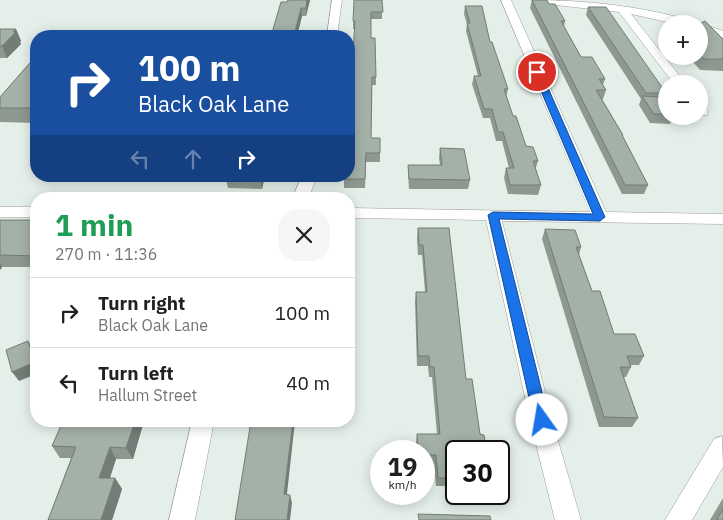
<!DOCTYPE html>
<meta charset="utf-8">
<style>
:root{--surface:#fff;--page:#f6f6f6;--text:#202124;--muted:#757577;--line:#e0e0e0}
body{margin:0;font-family:"IBM Plex Sans",sans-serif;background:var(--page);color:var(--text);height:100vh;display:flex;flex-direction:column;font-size:19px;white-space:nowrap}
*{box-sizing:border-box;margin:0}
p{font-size:16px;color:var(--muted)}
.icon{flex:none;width:28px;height:28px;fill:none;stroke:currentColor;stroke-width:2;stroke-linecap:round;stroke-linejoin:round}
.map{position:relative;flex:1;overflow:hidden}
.side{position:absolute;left:30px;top:192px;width:325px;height:235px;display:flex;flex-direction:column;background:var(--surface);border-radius:20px;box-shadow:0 2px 12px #0003}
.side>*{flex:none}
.top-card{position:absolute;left:30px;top:30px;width:325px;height:152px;border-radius:20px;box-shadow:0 2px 12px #0003;background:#1a4fa0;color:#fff;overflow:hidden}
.tools{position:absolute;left:658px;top:15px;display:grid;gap:10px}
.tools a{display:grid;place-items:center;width:50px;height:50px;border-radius:50%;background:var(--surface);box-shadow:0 2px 12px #0003;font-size:25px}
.speed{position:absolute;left:370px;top:440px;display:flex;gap:10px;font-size:25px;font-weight:700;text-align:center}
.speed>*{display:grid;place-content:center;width:65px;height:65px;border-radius:50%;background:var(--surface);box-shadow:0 2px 12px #0003;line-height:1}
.speed small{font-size:12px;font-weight:400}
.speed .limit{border:2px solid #111;border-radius:8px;background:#fff;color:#111}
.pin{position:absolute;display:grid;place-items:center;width:42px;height:42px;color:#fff;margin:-21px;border:2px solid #fff;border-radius:50%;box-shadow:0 1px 5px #0007}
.me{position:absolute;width:55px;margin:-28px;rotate:347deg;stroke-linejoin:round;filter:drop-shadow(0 0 4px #0008)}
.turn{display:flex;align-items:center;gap:18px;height:105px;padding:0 25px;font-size:22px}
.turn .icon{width:65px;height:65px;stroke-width:2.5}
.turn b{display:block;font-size:35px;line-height:42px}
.lanes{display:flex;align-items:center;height:48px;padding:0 25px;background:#0003;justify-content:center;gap:25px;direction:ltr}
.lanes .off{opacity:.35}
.round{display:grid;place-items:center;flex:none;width:52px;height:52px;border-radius:20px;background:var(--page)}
.overview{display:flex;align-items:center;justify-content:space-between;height:85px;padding:0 25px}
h1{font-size:30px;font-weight:800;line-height:38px;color:#1e9e55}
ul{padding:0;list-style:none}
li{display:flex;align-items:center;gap:15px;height:70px;padding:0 25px;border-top:1px solid var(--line)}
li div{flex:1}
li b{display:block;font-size:19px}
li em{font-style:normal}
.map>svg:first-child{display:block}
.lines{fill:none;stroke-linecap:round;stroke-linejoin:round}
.minor-casing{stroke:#9c9c9c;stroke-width:1}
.minor{fill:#fff;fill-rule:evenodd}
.wall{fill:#8d9890}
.shaded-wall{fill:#737c76}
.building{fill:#a4b1a8;stroke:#737c76}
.route{fill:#1a73e8;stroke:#114b97}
</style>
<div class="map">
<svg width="723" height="520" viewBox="0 0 723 520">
<rect width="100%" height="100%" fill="#e5efea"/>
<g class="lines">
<defs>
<g id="minor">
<polygon points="332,0 342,0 337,36 327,36"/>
<polygon points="501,0 511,0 606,212 723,214 723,224 502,221 552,420 581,520 555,520 530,420 486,220 349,218 349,208 590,212"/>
<path d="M532,0C596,0 664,9 723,31V38L699,29V24H676L631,14L686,84H674L619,12L537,3Z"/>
<path d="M699,104C704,105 706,108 708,112L707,115H699Z"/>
<polygon points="302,176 317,176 308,199 292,199"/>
<rect x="0" y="207" width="36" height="10"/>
<polygon points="192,421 214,421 195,520 169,520"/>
<polygon points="722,436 723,467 692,520 665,520 714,439"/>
</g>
</defs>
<use href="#minor" class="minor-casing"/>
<use href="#minor" class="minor"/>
</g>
<g class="wall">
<polygon points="288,0 310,0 306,16 302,16 297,36 271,36"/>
<polygon points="382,0 382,19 371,19 371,38 376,77 376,85 372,85 371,138 380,138 380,162 366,162 365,188 344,188 344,176 350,63 353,53 355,29 353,29 353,21"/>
<polygon points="532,0 565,21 564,27 581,57 605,79 603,85 606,90 603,99 602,99 623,135 623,137 648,185 644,194 622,194 530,8"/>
<polygon points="465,6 490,42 508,89 506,97 513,116 526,146 538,161 535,170 541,185 538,195 508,194 504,178 506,168 509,168 502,141 496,141 490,118 483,118 472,84 474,76 478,76 466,31 467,24 464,14"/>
<polygon points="588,7 666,93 663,100 666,104 666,116 673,116 670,124 650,123 639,105 641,99 586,15"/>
<polygon points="676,23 701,23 723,39 723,71 700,70 688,56 699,56 699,24 675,24"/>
<polygon points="0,29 16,29 21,41 20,42 21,44 7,58 0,58"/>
<polygon points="36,56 36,123 0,122 0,97"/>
<polygon points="440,148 470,180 468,189 409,189 408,174 408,165 440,165 439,158"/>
<polygon points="227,176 265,176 262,189 228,188 226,179"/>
<polygon points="0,220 36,220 36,267 2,267 0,270"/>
<polygon points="418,228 449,228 456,451 456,486 436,486 434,464 424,464 424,451 416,451 416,443 417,434 437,434 432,377 429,377 428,366 417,366 415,302 416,292 425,292 422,255 418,255 417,238"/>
<polygon points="545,229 581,247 579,255 592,291 614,334 644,356 639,365 630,365 631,367 626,377 623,377 638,418 632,427 599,427 542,239"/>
<polygon points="63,421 144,421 133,459 116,459 110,478 115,478 122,489 112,520 48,520 71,458 60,458 52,446"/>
<polygon points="723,498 723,520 710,520"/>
</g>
<g class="shaded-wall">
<polygon points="307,0 310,0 306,16 306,8"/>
<polygon points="301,8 302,16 297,36 294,36"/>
<polygon points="16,29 21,41 20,42 21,44 7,58 2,46"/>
<polygon points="261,176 265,176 262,189 260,179"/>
<polygon points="0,263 2,267 0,270"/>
<polygon points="28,341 34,350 36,357 36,374 19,381 12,372"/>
<polygon points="135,421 144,421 133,459 126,448"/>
<polygon points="293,421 295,421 286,503 284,494"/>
<polygon points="110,447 116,459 106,489 99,478"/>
<polygon points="115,478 122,489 112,520 101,520"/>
<polygon points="290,495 292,503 290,520 287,520"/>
</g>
<g class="building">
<polygon points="288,0 307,0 306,8 301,8 294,36 300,36 271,36 281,2 287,2"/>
<polygon points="354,0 382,0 383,12 371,12 371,38 375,38 376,77 372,77 371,138 380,138 380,153 366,153 365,179 344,179 344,176 349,176 349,63 350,63 350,53 353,53 355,21 353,21"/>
<polygon points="532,0 547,0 549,4 555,4 565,21 561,21 581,57 592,57 605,79 599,79 606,90 596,90 623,135 622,135 648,185 625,185"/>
<polygon points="465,6 482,6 490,42 492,42 508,89 504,89 513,116 516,116 526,146 533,147 538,161 533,161 541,185 510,185 506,168 514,168 503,132 498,132 492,109 484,109 474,76 481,76 467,23 470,23"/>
<polygon points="588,7 606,7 666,93 646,93"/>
<polygon points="705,21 723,39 723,59 704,59 699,53 699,24 677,24 676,23 701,23"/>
<polygon points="0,29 16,29 13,32 16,32 2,46 0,46"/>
<polygon points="57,32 89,32 86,36 53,36"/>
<polygon points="36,56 36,108 0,108 0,97"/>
<polygon points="642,96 661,97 666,104 666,114 654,114"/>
<polygon points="440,148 464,149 470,180 409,179 408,165 442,165"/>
<polygon points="227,176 261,176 260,179 226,179"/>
<polygon points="0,220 36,220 36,256 0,255"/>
<polygon points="418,228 449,228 466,379 472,379 480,434 484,435 487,451 456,451 456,478 438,478 436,455 424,455 424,451 418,451 417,434 440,434 434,367 430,367 429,356 418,356 416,292 427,292 423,245 419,245"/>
<polygon points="545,229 575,230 581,247 576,247 592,291 600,291 614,334 635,334 644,356 627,356 631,367 620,367 638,418 604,417"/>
<polygon points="28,341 35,362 12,372 6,350"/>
<polygon points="63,421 135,421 126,448 110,447 99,478 115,478 101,520 48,520 76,447 52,446"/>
<polygon points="251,421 293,421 284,494 290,495 287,520 235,520"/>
<polygon points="723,509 723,520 717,520"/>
<polygon points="418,514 490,516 491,520 419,520"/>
</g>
<polygon class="route" points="534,71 541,72 605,217 600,221 499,219 549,420 547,425 542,427 536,425 534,420 488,215 493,212 593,214 533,72"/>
</svg>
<div class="tools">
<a>+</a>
<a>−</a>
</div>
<div class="speed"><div>19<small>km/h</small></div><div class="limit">30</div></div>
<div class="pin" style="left:537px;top:72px;background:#d93025"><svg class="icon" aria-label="arrive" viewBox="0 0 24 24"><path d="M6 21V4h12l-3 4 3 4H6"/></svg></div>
<svg class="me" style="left:542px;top:420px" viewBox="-20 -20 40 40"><circle r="19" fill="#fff"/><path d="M0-13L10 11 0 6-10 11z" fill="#1a73e8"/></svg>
<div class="top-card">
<div class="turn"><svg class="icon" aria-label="right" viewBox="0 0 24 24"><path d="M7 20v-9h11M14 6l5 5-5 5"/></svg><div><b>100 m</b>Black Oak Lane</div></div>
<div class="lanes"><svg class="icon off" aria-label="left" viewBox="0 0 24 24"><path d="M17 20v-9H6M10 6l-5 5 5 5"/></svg><svg class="icon off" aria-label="ahead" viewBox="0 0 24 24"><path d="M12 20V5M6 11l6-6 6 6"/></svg><svg class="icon" aria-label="right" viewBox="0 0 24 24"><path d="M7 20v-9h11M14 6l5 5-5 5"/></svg></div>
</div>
<section class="side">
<div class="overview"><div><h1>1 min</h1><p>270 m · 11:36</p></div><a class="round"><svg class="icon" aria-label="close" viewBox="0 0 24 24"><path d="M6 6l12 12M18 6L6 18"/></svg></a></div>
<ul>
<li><svg class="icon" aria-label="right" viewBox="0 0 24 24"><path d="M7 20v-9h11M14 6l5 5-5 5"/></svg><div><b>Turn right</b><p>Black Oak Lane</p></div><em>100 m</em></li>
<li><svg class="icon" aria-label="left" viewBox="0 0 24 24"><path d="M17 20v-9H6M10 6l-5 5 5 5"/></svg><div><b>Turn left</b><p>Hallum Street</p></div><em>40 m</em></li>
</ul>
</section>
</div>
